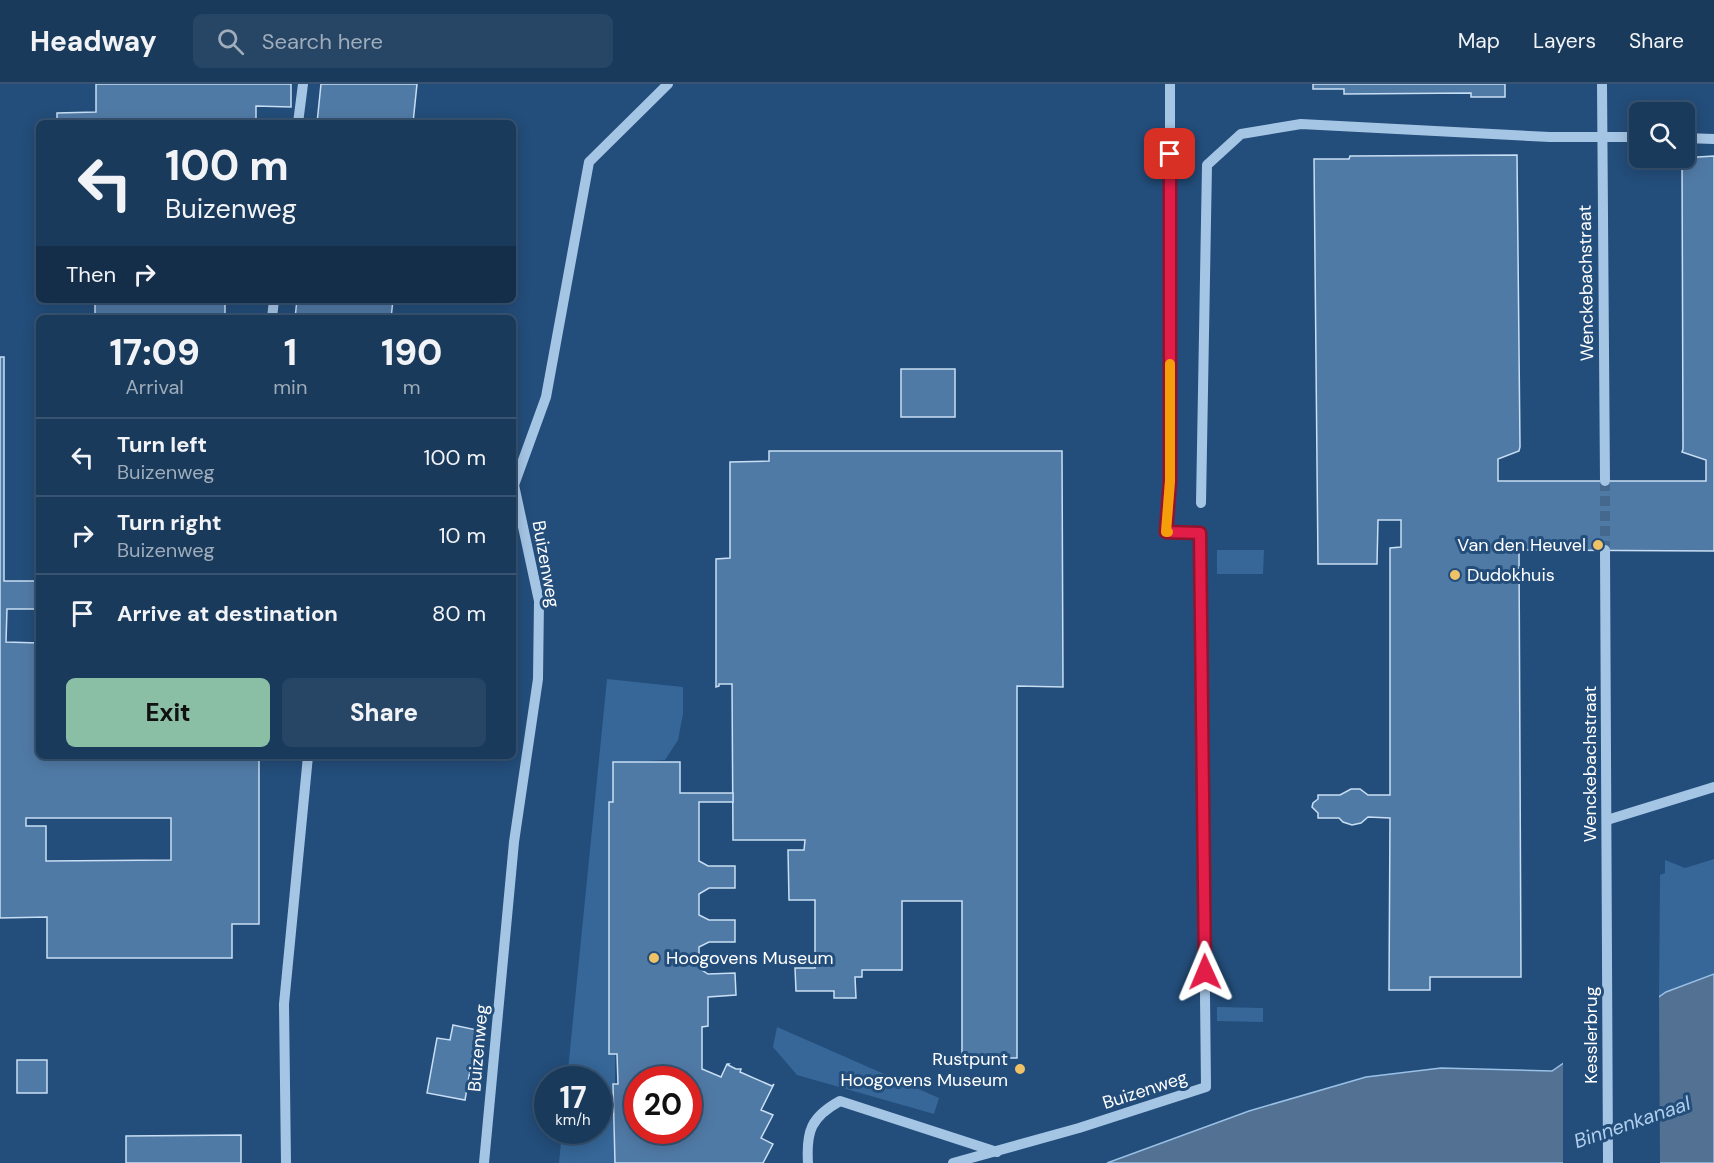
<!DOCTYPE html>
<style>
:root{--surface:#1a3a5c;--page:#274565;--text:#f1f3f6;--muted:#9fadbb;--line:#385472;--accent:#8abfa5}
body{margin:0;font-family:"DM Sans",sans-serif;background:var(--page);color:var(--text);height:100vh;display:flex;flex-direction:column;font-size:22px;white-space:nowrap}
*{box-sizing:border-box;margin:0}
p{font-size:20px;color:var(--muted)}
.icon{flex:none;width:33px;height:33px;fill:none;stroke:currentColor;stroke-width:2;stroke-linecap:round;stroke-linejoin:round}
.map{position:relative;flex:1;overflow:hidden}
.details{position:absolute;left:36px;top:231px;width:480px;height:444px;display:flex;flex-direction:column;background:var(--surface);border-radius:9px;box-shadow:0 3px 15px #0003,0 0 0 2px var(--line)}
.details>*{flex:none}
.guide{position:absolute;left:36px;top:36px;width:480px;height:183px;border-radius:9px;box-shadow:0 3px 15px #0003,0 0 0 2px var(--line);background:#1a3a5c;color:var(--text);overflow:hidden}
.controls{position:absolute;left:1629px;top:18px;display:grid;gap:12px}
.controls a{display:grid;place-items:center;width:66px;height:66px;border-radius:9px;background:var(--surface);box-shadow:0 3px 15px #0003,0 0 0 2px var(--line);font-size:30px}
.speed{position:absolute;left:534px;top:982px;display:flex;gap:12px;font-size:30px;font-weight:700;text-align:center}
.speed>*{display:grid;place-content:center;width:78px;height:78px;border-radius:50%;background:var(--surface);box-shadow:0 3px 15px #0003,0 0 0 2px var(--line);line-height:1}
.speed small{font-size:15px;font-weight:400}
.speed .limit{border:9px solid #d22;background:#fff;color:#111}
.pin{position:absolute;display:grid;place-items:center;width:51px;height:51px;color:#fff;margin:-26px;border-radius:12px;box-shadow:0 3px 9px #0006}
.me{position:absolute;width:66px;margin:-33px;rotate:359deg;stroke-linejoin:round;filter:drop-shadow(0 0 4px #0008)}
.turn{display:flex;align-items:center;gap:21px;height:126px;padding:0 30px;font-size:27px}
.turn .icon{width:78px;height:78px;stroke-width:2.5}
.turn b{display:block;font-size:42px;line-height:51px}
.then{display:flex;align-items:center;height:57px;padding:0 30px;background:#0003;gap:12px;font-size:22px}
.eta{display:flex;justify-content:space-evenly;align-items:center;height:102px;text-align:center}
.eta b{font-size:36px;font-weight:800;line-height:42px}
.primary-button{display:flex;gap:12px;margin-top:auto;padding:12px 30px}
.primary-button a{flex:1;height:69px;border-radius:9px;background:var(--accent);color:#111;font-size:24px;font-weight:800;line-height:69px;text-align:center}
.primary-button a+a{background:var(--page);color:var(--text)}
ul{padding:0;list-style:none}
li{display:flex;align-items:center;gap:18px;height:78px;padding:0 30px;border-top:2px solid var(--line)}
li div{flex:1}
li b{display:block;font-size:22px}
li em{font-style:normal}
header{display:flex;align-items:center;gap:36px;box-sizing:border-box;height:84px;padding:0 30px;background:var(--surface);border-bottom:2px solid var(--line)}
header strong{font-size:28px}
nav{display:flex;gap:33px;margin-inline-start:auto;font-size:21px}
.search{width:420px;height:54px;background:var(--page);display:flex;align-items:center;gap:15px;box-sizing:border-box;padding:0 21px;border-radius:9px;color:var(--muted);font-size:22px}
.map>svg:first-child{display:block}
.green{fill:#366798}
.water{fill:#537293;stroke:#99c0e6;stroke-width:1.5}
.pier{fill:#234d7a}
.building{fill:#507aa6;stroke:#c8def4;stroke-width:1.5;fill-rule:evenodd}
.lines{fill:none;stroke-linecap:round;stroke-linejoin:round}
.minor-tunnel{stroke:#44688e;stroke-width:10;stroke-dasharray:10 5;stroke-linecap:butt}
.minor{stroke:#a5c5e5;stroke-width:10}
.route-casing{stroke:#92132f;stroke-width:15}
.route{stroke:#e11d48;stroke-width:10}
.slow{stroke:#f59e0b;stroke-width:10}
.poi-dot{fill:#f0c268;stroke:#234d7a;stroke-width:2}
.labels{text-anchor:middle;stroke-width:6;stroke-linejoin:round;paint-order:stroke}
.street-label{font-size:18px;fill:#fff;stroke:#234d7a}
.poi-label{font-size:18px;fill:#fff;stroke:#234d7a;text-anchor:end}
.water-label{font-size:20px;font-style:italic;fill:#b0cfed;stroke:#234d7a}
</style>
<header>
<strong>Headway</strong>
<div class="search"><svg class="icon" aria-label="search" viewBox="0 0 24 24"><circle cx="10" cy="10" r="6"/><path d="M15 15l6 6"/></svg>Search here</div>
<nav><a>Map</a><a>Layers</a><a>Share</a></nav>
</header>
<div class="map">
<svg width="1714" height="1079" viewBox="0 0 1714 1079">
<rect width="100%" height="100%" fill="#234d7a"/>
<g class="green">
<polygon points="1217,466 1264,466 1263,490 1217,490"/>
<polygon points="607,595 683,603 683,630 678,656 665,676 615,679 615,1079 559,1079 562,1047 598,1047 598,996 567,996"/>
<polygon points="1714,775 1714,890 1666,908 1659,913 1660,791 1665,789 1665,776 1685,784"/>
<polygon points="1217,923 1263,924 1263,938 1217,937"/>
<polygon points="777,943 939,1014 934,1030 797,991 773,963"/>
</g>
<polygon class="water" points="1714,890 1714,1079 1107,1079 1249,1027 1366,993 1441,984 1552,987 1666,908"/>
<polygon class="pier" points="1659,910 1660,1079 1563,1079 1563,976"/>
<g class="building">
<polygon points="96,0 291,0 291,23 256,22 256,39 57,39 57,29 96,28"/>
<polygon points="321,0 417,0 413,39 317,39"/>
<polygon points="1313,0 1505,0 1505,13 1471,13 1471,9 1344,10 1344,5 1313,5"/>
<polygon points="1517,71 1520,363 1519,367 1498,375 1498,397 1706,397 1706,376 1682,368 1683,365 1682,74 1714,72 1714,467 1519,466 1521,893 1430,893 1430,906 1389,906 1390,734 1368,733 1361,739 1352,741 1343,738 1339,734 1318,734 1318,729 1312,723 1313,719 1318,715 1318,711 1340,711 1351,705 1360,705 1368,711 1390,711 1390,464 1401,463 1401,436 1378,436 1377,480 1318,480 1314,75 1349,75 1350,72"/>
<rect x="95" y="216" width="130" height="18"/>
<polygon points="297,216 393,216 391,234 295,234"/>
<path d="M0,273H4V497H39V525H7L6,558L39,559V672H259V840H232V874H47V833L0,834ZM26,734H171V776L46,777V742H26Z"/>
<rect x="901" y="285" width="54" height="48"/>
<polygon points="769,367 1062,367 1063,603 1017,602 1017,974 962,974 962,817 902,817 902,886 862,886 862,893 855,893 856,914 834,914 834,907 796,907 795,884 815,884 815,816 789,816 788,766 804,766 805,756 733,756 732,600 719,600 719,602 716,603 716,475 730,474 730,378 769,377"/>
<path d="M613,678H680V709H733V718H699V777L708,782H735V804H709L699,810V831L709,836H735V858H709L699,863V884L708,890L735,889L736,911L708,913V942L702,943V985L721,993L727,980H729L728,981L736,985H741L740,988L772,1002L774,1000L761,1026L773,1031L761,1054L773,1060L763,1079H615L613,1000H618L617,970H609V718H613ZM638,996H688V1047H638Z"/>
<polygon points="453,941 477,946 465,1016 427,1009 437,954 450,956"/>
<rect x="17" y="976" width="30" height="33"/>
<polygon points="241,1051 241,1079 126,1079 126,1052"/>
</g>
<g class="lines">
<polyline class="minor-tunnel" points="1605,397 1605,466"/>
<g class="minor">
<polyline points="1602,0 1605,397"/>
<polyline points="298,39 303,0"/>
<polyline points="1684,54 1714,55"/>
<polyline points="272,234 274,216"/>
<polyline points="1201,419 1207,81 1241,50 1301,40 1550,53 1640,53"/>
<polyline points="1605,466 1608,1079"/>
<polyline points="1607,736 1714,703"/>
<polyline points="286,1079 284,920 308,672"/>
<polyline points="484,1079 514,758 538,595 539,517 514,401 546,313 589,78 668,0"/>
<path d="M808,1079C806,1047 811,1033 840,1017L997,1068"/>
<polyline points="953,1079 1079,1044 1206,1003 1200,449 1166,448 1170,397 1170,0"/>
</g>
</g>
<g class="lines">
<defs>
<polyline id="route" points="1170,70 1170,397 1166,448 1200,449 1205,888"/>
</defs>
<use href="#route" class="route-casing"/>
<use href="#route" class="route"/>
<polyline class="slow" points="1168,448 1166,448 1170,397 1170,280"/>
</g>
<g class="poi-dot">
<circle cx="1598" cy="461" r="6"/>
<circle cx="1455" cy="491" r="6"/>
<circle cx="654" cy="874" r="6"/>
<circle cx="1020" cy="985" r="6"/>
</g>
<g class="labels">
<g class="street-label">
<text transform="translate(1586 199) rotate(-91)" y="6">Wenckebachstraat</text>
<text transform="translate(546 480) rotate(80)" y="6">Buizenweg</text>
<text transform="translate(1590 680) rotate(-90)" y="6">Wenckebachstraat</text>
<text transform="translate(1591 951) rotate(-90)" y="6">Kesslerbrug</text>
<text transform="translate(478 964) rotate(-85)" y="6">Buizenweg</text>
<text transform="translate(1145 1006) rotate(-18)" y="6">Buizenweg</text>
</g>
<g class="poi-label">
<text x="1586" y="467">Van den Heuvel</text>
<text x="1467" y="497" text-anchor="start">Dudokhuis</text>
<text x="666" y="880" text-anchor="start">Hoogovens Museum</text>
<text x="1008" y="981">Rustpunt<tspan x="1008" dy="21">Hoogovens Museum</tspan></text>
</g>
<g class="water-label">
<text transform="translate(1632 1038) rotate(-19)" y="7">Binnenkanaal</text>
</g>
</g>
</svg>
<div class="controls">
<a><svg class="icon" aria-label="search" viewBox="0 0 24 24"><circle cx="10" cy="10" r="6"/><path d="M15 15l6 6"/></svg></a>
</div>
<div class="speed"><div>17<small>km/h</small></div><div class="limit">20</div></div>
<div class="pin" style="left:1170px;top:70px;background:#d93025"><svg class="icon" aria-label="arrive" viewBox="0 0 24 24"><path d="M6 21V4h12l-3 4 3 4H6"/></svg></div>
<svg class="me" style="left:1205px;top:888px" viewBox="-20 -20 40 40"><path d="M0-17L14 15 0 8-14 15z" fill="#e11d48" stroke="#fff" stroke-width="4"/></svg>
<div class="guide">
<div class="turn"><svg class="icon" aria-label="left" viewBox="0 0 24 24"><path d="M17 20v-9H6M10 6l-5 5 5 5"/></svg><div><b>100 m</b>Buizenweg</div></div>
<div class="then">Then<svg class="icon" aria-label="right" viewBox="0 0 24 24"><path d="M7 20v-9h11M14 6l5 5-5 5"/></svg></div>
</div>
<section class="details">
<div class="eta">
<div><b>17:09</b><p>Arrival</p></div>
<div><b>1</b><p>min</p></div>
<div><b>190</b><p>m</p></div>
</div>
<ul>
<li><svg class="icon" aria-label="left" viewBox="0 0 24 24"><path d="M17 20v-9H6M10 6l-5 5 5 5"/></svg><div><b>Turn left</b><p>Buizenweg</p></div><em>100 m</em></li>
<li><svg class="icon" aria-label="right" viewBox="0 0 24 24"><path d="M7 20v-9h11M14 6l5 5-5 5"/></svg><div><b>Turn right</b><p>Buizenweg</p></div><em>10 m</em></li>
<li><svg class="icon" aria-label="arrive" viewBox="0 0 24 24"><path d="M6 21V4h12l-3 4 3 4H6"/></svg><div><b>Arrive at destination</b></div><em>80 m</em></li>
</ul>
<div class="primary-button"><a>Exit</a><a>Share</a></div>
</section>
</div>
